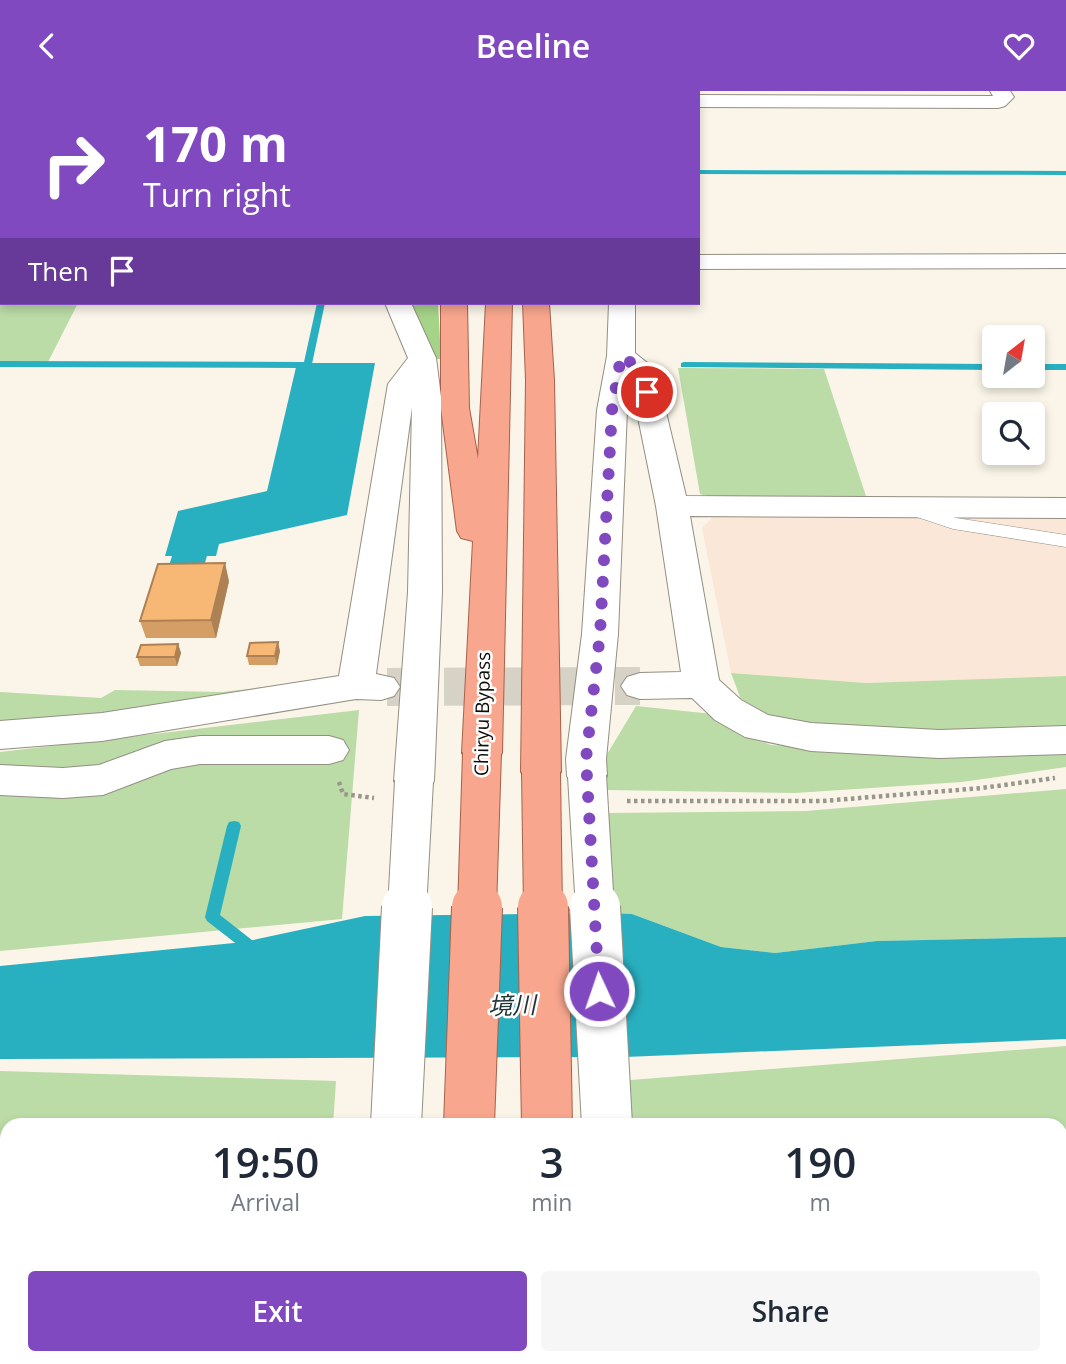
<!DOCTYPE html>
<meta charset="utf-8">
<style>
:root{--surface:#fff;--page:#f6f6f7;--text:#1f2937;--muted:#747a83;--accent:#8149c0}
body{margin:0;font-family:"Open Sans","Noto Sans JP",sans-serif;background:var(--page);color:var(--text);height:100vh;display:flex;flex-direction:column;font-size:26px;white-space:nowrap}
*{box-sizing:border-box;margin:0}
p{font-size:23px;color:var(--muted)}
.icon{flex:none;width:38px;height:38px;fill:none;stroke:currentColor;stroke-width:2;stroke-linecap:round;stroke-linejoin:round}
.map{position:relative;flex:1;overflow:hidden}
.panel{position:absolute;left:0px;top:1027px;width:1068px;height:247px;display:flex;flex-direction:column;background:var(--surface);border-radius:21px 21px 0 0;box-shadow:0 4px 10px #0003}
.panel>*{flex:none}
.top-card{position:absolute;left:0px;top:0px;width:700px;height:214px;box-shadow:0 4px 10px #0003;background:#8149c0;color:#fff;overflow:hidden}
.needle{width:46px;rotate:31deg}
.fabs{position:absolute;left:982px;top:234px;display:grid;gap:14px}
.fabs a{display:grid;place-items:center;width:63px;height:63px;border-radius:7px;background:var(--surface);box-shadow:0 4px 10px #0003;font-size:35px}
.pin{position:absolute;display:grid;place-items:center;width:60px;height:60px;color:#fff;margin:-30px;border:4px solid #fff;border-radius:50%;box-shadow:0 2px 7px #0007}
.me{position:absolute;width:77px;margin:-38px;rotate:357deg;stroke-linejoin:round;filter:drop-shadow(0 0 5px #0008)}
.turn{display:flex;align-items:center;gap:24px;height:147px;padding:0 28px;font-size:32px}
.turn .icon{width:91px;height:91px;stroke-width:2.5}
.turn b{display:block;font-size:49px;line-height:60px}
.then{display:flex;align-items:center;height:66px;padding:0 28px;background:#0003;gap:14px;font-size:26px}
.eta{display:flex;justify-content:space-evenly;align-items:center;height:119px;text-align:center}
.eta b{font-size:42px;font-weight:600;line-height:49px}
.cta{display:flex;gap:14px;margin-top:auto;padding:14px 28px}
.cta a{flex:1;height:80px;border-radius:7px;background:var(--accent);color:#fff;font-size:28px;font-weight:600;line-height:80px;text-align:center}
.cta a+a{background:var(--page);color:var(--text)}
header{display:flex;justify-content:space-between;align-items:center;height:91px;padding:0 28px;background:var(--accent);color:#fff;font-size:32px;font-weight:600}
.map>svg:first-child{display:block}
.industrial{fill:#fbe7d8}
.green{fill:#bbdba7}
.forest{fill:#a5d388}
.water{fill:#28afc0}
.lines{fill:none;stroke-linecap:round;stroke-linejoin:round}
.stream{fill:#28afc0;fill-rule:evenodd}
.minor-tunnel{stroke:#d6d2c6;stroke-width:38;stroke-dasharray:38 19;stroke-linecap:butt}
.service-casing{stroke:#948f83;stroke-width:1}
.minor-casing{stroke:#948f83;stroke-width:2}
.tertiary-casing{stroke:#948f83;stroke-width:2}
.trunk-casing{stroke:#a5624c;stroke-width:2}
.path-far1{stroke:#99968d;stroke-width:4.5;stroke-dasharray:3.5 3.5;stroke-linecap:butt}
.path{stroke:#99968d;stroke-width:6;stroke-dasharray:4.5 4.5;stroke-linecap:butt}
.service{fill:#fff;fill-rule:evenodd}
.minor{fill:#fff;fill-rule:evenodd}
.tertiary{fill:#fff;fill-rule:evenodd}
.trunk{fill:#f8a68e;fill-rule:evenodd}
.minor-bridge-far1-casing{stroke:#948f83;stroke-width:40;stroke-linecap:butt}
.minor-bridge-casing{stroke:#948f83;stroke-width:52;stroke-linecap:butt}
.trunk-bridge-far1-casing{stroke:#a5624c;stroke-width:40;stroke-linecap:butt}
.trunk-bridge-casing{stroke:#a5624c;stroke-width:52;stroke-linecap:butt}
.minor-bridge-far1{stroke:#fff;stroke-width:38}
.minor-bridge{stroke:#fff;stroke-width:50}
.trunk-bridge-far1{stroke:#f8a68e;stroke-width:38}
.trunk-bridge{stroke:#f8a68e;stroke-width:50}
.wall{fill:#d49e65}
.shaded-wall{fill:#ad8153}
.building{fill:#f7b876;stroke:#ad8153;stroke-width:2}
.route{stroke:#8149c0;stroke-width:12;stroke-dasharray:0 21.6}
.labels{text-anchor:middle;stroke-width:5;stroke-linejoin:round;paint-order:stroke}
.street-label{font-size:19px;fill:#0d0c08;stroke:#fff}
.near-water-label{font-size:24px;font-style:italic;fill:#1e3437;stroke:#fff}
</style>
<header><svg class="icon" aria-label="back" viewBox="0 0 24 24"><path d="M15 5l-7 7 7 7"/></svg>Beeline<svg class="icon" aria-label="heart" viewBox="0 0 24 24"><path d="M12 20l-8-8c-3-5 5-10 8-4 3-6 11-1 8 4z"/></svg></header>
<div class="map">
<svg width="1066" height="1273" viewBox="0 0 1066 1273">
<rect width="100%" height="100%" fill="#faf5e8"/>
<polygon class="industrial" points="714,425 1066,426 1066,585 866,592 731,582 702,437"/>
<g class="green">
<polygon points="0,171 2,212 78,212 48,271 0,270"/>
<polygon points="678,277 824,278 867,408 718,408 700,403"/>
<polygon points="731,582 866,592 1066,585 1066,641 927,643 795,633 750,618 740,606"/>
<polygon points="321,589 0,638 0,601 101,607 115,599 222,601"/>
<polygon points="636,615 713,623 740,642 771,654 911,662 1066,658 1066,676 962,691 795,702 606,699 606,665"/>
<polygon points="359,619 342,828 0,860 0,661"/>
<polygon points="1066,698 1066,846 877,850 775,862 721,856 632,823 611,822 606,722 806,720"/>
<polygon points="1066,955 1066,1112 1061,1113 1060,1034 621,1034 618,990"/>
<polygon points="0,980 336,990 333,1034 7,1034 7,1267 244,1267 243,1273 0,1273"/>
<polygon points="1066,1145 1066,1273 660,1273 658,1267 1060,1267 1060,1146"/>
</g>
<polygon class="forest" points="411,212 438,212 441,268 433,268"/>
<g class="water">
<polygon points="297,272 375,272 347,424 219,453 216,465 207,465 203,478 168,478 172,465 165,465 178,420 267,400"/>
<polygon points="611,822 632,823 721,856 775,862 877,850 1066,846 1066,948 625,966 0,968 0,875 244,851 365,825"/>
</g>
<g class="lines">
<g class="stream">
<polygon points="290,0 296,0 297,2 291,2"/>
<rect x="0" y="77" width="2" height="4"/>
<polygon points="698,79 1066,80 1066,84 698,83"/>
<polygon points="317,212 325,212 309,287 305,290 301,287 303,277 0,276 0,270 304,271"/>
<polygon points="684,271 994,273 994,279 681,276 681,272"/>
<rect x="1032" y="273" width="34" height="6"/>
<polygon points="234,730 239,731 241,735 220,824 262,857 264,861 262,865 257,867 252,865 207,830 205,826 227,735 229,731"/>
</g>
<polyline class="minor-tunnel" points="387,596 640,595"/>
<defs>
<g id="service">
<rect x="0" y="114" width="2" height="8"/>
<polygon points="909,411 956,427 1066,444 1066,456 953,438 902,421 900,417"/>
</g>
<g id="minor">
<polygon points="198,0 235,0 237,2 199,2"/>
<polygon points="309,0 329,0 330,2 310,2"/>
<rect x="608" y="0" width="20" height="2"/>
<polygon points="990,0 1010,0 1014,6 1005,15 998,17 698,16 698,4 993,5"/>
<rect x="0" y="4" width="2" height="12"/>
<rect x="0" y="158" width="2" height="14"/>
<polygon points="385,212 411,212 436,267 441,306 442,501 434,690 428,701 414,705 400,701 394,690 408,501 412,316 376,583 394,587 400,596 394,605 381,609 356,608 102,650 0,658 0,630 102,622 339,585 388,293 408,267"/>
<polygon points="609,212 635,212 635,262 656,279 686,405 1066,407 1066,427 690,425 719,589 741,609 768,624 811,632 939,639 1066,635 1066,663 939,667 811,660 745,646 715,629 692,607 640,608 627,604 621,595 627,586 640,582 681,581 656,415 631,292 627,319 618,543 606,668 607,685 601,696 587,700 573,696 567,685 566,668 582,543 597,319 607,265"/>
<polygon points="200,645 329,645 343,649 349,659 343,669 329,673 200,673 171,678 103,704 63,707 0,704 0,674 63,677 99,674 165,650"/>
<polygon points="316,1267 406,1267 405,1273 313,1273"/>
<polygon points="596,1267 664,1267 667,1273 599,1273"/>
</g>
<g id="tertiary">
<polygon points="44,0 91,0 93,2 45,2"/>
<polygon points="1066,163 1066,177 698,178 698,164"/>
</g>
<g id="trunk">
<polygon points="373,0 393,0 394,2 374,2"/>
<rect x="517" y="0" width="20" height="2"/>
<rect x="573" y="0" width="20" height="2"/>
<polygon points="441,212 467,212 469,317 478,368 486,212 512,212 502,662 496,672 482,676 468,672 462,662 473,450 461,447 457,440 441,317"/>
<polygon points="523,212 549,212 554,289 561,681 555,691 541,696 527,691 521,681 526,289"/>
<rect x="432" y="1267" width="58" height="6"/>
<rect x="523" y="1267" width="58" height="6"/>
</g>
</defs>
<use href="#service" class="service-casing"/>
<use href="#minor" class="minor-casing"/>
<use href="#tertiary" class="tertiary-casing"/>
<use href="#trunk" class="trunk-casing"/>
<g class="path-far1">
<polyline points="339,691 343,703 374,707"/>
<polyline points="627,710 823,710 982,697 1055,687"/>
</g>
<g class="path">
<polyline points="1060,1129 1066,1129"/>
<polyline points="0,1179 7,1179"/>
</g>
<use href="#service" class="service"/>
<use href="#minor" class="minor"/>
<use href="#tertiary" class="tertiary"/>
<use href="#trunk" class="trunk"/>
<defs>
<g id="minor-bridge-far1">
<polyline points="587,685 595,818"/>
<polyline points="407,818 414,690"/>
</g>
<g id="minor-bridge">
<polyline points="595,816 607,1034"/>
<polyline points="396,1034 407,816"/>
</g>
<g id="trunk-bridge-far1">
<polyline points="541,681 543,818"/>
<polyline points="477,818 482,662"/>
</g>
<g id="trunk-bridge">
<polyline points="543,816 547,1034"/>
<polyline points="469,1034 477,816"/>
</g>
</defs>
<use href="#minor-bridge-far1" class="minor-bridge-far1-casing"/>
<use href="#minor-bridge" class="minor-bridge-casing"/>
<use href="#trunk-bridge-far1" class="trunk-bridge-far1-casing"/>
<use href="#trunk-bridge" class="trunk-bridge-casing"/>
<use href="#minor-bridge-far1" class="minor-bridge-far1"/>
<use href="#minor-bridge" class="minor-bridge"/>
<use href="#trunk-bridge-far1" class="trunk-bridge-far1"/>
<use href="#trunk-bridge" class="trunk-bridge"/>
</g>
<g class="wall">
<polygon points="229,490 216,547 146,547 140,530"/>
<polygon points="178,553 181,562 177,575 140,575 137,566"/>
<polygon points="280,560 277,574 249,574 247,565"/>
</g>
<g class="shaded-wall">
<polygon points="225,472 229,490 216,547 211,529"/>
<polygon points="278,551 280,560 277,574 275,565"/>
<polygon points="178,553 181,562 177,575 175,566"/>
</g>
<g class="building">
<polygon points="225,472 211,529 140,530 158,473"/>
<polygon points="278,551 275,565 247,565 250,552"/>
<polygon points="178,553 175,566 137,566 141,554"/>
</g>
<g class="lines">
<polyline class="route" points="599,900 586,668 600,543 612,319 621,265 642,279 647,301"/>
</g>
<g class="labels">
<g class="street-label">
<text transform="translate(482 623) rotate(-89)" y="7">Chiryu Bypass</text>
</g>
<g class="near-water-label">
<text transform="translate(512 915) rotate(-2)" y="8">境川</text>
</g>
</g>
</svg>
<div class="fabs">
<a><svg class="needle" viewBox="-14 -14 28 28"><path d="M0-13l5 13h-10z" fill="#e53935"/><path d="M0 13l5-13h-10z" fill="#747a83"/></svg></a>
<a><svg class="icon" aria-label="search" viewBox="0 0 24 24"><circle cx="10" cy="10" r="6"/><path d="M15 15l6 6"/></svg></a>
</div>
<div class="pin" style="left:647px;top:301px;background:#d93025"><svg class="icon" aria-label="arrive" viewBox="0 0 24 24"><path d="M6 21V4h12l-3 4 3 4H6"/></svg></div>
<svg class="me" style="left:599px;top:900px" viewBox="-20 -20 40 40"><circle r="17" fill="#8149c0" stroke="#fff" stroke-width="3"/><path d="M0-11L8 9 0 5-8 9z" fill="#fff"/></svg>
<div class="top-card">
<div class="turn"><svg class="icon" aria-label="right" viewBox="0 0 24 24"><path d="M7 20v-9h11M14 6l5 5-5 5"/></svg><div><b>170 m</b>Turn right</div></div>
<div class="then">Then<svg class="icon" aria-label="arrive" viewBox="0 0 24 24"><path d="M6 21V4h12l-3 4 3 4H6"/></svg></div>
</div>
<section class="panel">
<div class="eta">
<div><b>19:50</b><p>Arrival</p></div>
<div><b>3</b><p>min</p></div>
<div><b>190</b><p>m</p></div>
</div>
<div class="cta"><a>Exit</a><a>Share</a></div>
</section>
</div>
